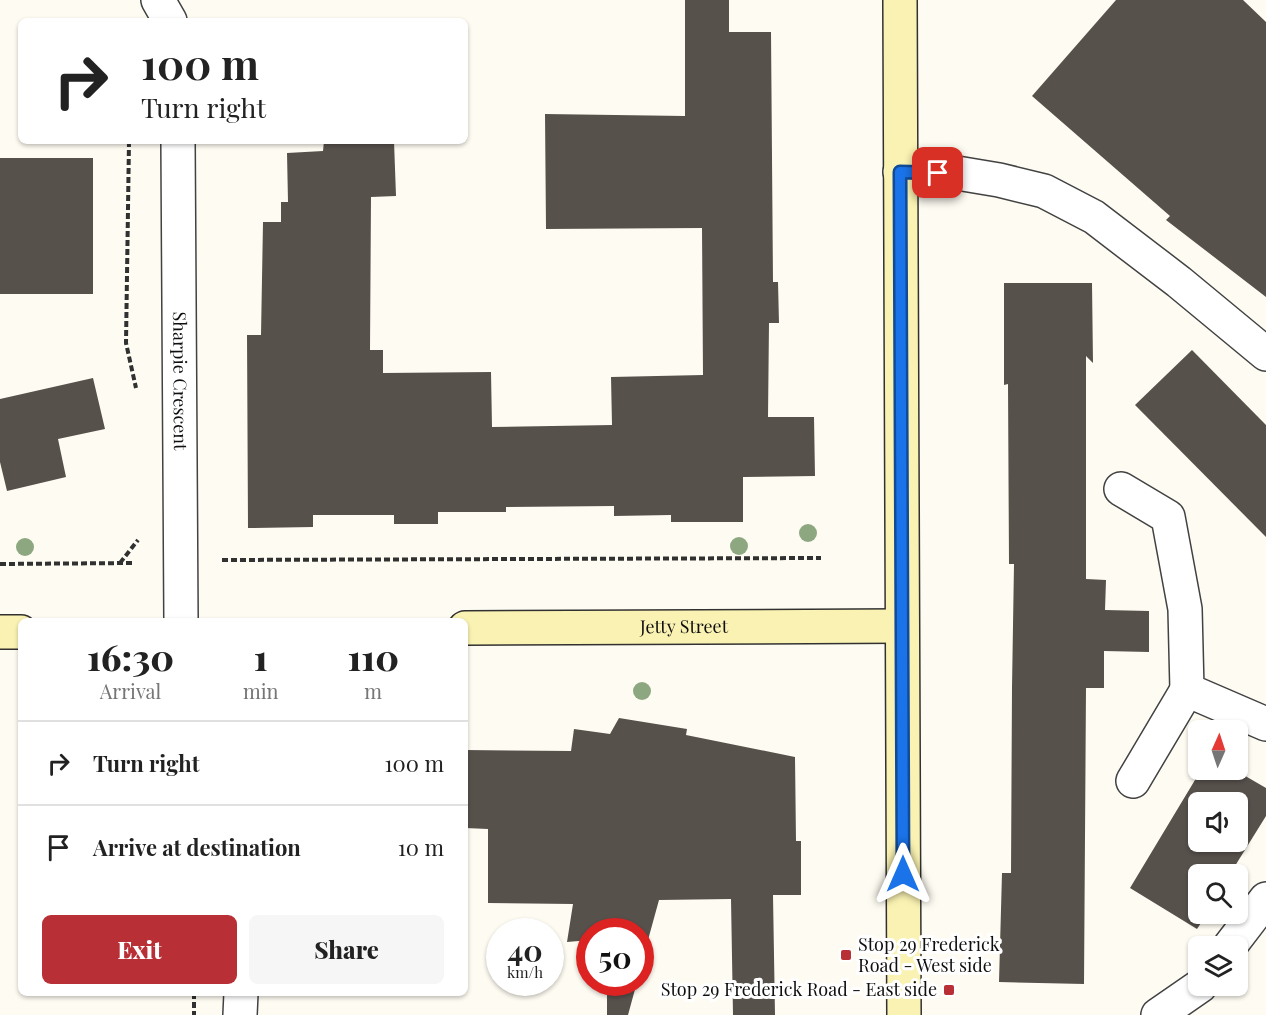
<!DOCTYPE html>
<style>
:root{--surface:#fff;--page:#f6f6f6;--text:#222;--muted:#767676;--line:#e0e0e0;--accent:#b82f36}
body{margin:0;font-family:"Playfair Display",serif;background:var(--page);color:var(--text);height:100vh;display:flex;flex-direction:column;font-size:22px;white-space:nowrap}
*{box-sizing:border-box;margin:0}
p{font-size:20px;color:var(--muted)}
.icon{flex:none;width:33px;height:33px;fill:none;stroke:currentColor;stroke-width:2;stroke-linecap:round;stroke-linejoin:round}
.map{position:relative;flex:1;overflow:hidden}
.drawer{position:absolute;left:18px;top:618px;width:450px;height:378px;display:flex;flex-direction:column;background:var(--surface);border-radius:9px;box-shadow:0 2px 4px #0004}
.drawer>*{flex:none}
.top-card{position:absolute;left:18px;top:18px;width:450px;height:126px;border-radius:9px;box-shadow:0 2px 4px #0004;background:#fff;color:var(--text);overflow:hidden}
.needle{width:39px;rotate:3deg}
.controls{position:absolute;left:1188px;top:720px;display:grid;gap:12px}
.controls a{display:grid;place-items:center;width:60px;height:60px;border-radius:9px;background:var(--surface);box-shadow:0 2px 4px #0004;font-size:30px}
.speed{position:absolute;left:486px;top:918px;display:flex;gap:12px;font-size:30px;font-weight:700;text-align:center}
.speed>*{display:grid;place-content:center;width:78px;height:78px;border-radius:50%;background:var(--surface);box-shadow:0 2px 4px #0004;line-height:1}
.speed small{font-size:15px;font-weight:400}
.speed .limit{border:9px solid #d22;background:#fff;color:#111}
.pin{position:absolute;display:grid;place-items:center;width:51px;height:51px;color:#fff;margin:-26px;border-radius:12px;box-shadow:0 3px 9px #0006}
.me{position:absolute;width:66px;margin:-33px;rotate:0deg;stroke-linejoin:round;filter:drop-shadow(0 0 4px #0008)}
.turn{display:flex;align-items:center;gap:21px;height:126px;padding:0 24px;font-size:27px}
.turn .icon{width:78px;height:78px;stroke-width:2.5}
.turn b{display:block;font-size:42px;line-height:51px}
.eta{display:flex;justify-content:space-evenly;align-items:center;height:102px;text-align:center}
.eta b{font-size:36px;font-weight:800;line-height:42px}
.action{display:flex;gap:12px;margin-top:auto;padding:12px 24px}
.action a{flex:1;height:69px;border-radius:9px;background:var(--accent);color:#fff;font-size:24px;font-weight:800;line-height:69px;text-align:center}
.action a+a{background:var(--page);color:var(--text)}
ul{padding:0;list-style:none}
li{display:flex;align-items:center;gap:18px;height:84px;padding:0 24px;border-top:2px solid var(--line)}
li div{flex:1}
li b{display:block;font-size:22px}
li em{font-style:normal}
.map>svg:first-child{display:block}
.building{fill:#57514c;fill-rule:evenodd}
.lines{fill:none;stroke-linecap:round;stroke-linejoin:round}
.street-casing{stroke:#424242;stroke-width:36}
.secondary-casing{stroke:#313131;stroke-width:36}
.path{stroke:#313131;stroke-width:4;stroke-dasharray:6 3;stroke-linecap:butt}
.street{stroke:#fff;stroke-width:33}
.secondary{stroke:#faf2b2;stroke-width:33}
.tree{fill:#8da880}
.route-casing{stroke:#114b97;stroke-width:15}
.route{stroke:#1a73e8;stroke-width:10}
.poi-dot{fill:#b82f36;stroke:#fff;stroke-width:2}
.labels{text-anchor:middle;stroke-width:6;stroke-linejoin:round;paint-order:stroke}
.street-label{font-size:18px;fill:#0f0f0f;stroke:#fff}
.poi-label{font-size:18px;fill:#0f0f0f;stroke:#fff;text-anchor:start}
</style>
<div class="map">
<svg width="1266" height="1015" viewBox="0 0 1266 1015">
<rect width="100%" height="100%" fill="#fefcf2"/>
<g class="building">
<polygon points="685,0 729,0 729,32 771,32 773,282 778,282 779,323 769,323 768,417 814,417 815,476 743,477 743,522 671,522 671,515 614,516 614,506 506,507 506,512 438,512 438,524 394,524 394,515 313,515 313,527 248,528 247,335 261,335 263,222 281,222 281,202 288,202 287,153 323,151 324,141 394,141 396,196 371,197 370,350 383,350 383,373 491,372 492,427 612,425 611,377 703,375 702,228 546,229 545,114 685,116"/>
<polygon points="1116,0 1243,0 1266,22 1266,297 1166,220 1170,216 1032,96"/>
<rect x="0" y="158" width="93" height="136"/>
<polygon points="1004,283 1092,283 1093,363 1086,356 1086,579 1106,580 1105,610 1149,611 1149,652 1104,651 1104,688 1086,688 1084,984 999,982 1002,873 1011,873 1012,687 1014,564 1009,564 1008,384 1004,385"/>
<polygon points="1192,350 1266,425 1266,537 1135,405"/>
<polygon points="93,378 105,429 58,439 66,477 7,491 0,462 0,399"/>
<polygon points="619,718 687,729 686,735 795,757 796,841 801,841 801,895 773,895 775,1015 733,1015 731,899 659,900 640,969 640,932 590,932 590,940 567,942 573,904 488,903 488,829 465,828 465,750 571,751 574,729 610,734"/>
<path d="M1201,770H1235L1266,788V816L1230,874H1198V914H1207L1197,929L1130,888ZM1198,802H1238V842H1198Z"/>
<polygon points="607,982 637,982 628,1015 607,1015"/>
</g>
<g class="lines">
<defs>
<g id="street">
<polyline points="158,0 170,21"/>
<path id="s1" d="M178,141L181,621"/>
<polyline points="900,172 957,173 999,180 1044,191 1094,217 1179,282 1266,354"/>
<polyline points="1121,489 1168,517 1185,609 1187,690 1266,724"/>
<polyline points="1133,781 1187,690"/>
<polyline points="1230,946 1266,899"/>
<polyline points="240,1015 241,993"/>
<polyline points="1158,1015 1200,986"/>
</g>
<g id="secondary">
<polyline points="900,0 904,1015"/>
<path id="s2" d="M465,628L902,626"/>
<polyline points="0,632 21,632"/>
</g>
</defs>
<use href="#street" class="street-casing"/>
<use href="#secondary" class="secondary-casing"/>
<g class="path">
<polyline points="129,141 126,343 136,388"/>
<polyline points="222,560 821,558"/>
<polyline points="120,563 138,540"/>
<polyline points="0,564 132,563"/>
<polyline points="194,993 194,1015"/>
</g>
<use href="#street" class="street"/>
<use href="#secondary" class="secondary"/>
</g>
<g class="tree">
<circle cx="808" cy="533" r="9"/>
<circle cx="739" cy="546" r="9"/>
<circle cx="25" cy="547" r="9"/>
<circle cx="642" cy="691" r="9"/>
</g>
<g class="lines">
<defs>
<polyline id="route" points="903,874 900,172 938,173"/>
</defs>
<use href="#route" class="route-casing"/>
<use href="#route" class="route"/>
</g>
<g class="poi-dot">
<rect x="840" y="949" width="12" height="12" rx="3"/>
<rect x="943" y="984" width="12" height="12" rx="3"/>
</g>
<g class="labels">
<g class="street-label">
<text dy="6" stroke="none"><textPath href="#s1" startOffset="240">Sharpie Crescent</textPath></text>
<text dy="6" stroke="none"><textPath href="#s2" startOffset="219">Jetty Street</textPath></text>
</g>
<g class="poi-label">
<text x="858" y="951">Stop 29 Frederick<tspan x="858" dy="21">Road - West side</tspan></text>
<text x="937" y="996" text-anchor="end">Stop 29 Frederick Road - East side</text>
</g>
</g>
</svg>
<div class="controls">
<a><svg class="needle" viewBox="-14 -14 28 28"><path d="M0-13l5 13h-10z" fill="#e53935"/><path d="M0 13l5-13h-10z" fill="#767676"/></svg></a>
<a><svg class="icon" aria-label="sound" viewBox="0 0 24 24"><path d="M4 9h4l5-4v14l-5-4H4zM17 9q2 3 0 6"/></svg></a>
<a><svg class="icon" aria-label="search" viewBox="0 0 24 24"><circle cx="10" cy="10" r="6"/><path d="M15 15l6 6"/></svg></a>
<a><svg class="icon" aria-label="layers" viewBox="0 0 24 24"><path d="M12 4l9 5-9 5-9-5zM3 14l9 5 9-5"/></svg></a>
</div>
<div class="speed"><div>40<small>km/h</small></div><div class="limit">50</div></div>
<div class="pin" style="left:938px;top:173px;background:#d93025"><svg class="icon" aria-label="arrive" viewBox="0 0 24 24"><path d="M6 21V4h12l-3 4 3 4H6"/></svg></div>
<svg class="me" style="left:903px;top:874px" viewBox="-20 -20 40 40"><path d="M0-17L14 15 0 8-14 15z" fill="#1a73e8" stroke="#fff" stroke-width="4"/></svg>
<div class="top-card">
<div class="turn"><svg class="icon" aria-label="right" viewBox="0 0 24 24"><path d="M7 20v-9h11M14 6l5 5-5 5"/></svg><div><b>100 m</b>Turn right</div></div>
</div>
<section class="drawer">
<div class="eta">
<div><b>16:30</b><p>Arrival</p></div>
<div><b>1</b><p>min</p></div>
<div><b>110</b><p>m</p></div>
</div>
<ul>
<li><svg class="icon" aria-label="right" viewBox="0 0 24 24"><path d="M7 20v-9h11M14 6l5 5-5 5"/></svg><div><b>Turn right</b></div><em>100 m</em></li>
<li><svg class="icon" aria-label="arrive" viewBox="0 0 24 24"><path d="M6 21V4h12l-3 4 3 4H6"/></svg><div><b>Arrive at destination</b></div><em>10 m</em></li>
</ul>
<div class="action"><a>Exit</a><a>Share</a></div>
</section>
</div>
